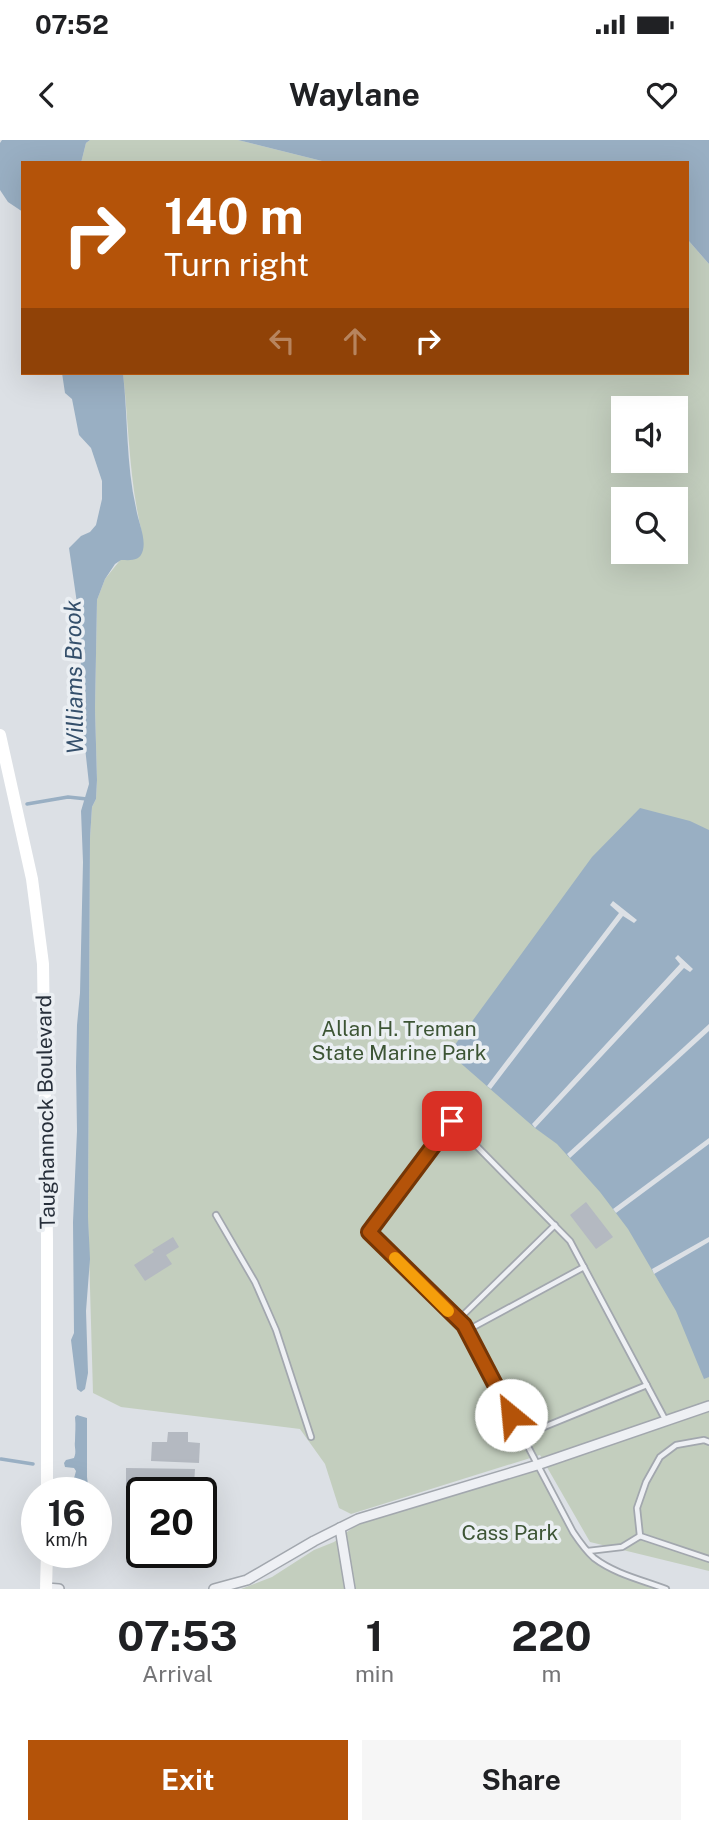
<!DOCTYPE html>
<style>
:root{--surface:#fff;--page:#f6f6f6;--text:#202124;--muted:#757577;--accent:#b45309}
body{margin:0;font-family:"Public Sans",sans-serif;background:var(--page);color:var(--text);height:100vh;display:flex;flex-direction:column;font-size:26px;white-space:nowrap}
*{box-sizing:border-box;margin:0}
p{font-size:23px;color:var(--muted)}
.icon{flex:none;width:38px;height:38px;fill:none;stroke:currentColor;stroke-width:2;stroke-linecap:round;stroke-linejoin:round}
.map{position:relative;height:1449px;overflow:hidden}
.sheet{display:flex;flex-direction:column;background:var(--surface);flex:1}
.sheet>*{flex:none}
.guide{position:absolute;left:21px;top:21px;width:668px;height:214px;border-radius:0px;box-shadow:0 7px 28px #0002;background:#b45309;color:#fff;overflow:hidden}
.tools{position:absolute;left:611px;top:256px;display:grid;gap:14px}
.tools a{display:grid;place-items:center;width:77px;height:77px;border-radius:0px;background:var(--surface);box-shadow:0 7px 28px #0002;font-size:35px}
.speed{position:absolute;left:21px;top:1337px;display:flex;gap:14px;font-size:35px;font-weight:700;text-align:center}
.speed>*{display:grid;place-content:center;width:91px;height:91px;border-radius:50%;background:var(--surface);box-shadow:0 7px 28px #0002;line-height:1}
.speed small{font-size:18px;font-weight:400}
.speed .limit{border:4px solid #111;border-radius:10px;background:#fff;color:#111}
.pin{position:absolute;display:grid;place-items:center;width:60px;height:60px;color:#fff;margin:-30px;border-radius:14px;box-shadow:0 4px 10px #0006}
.me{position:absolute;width:77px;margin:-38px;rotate:332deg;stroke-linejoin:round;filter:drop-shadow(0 0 5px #0008)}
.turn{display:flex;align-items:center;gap:24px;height:147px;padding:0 28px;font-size:32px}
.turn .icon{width:91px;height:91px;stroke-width:2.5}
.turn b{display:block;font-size:49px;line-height:60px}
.lanes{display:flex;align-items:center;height:66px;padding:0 28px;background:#0003;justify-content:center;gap:35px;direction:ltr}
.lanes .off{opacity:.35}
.eta{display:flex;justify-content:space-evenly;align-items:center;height:119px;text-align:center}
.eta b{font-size:42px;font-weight:700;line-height:49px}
.cta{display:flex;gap:14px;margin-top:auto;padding:14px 28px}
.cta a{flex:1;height:80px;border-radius:0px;background:var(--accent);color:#fff;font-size:28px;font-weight:700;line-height:80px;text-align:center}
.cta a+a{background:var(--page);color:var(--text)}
.status{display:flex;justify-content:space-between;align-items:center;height:49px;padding:0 35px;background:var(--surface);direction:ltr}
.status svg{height:19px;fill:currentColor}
header{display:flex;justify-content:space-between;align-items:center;height:91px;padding:0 28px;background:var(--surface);font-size:32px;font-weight:700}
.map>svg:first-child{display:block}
.green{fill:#c3cebe;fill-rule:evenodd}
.water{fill:#99afc3}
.pier{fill:#dce0e5}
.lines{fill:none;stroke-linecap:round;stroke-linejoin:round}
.stream{stroke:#99afc3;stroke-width:3.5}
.building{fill:#b4b9c1}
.lane-casing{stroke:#a2a7ae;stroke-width:8}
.street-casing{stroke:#a2a7ae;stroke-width:12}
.lane{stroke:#eef0f4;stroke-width:4.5}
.street{stroke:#eef0f4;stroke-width:9}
.secondary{stroke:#fff;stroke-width:12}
.route-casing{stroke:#753606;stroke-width:18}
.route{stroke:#b45309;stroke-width:12}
.slow{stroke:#f59e0b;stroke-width:12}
.labels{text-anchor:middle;stroke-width:7;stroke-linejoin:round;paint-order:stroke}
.park-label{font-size:21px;fill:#3d5535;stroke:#ebeff3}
.street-label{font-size:21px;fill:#272f3a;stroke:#ebeff3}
.water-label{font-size:23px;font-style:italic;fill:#344f6b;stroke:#ebeff3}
</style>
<div class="status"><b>07:52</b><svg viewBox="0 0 49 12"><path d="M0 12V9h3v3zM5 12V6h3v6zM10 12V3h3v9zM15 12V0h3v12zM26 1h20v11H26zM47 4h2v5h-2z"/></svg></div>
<header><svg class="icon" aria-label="back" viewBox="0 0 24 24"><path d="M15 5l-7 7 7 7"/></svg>Waylane<svg class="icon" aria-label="heart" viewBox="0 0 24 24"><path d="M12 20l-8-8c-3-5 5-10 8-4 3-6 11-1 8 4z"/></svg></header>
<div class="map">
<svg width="709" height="1449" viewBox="0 0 709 1449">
<rect width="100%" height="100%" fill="#dce0e5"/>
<g class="green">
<polygon points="90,0 238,0 330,23 81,23 86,3"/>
<path d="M688,100L709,124V1431L590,1402L540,1315L351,1374L339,1368L325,1324L300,1289L121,1267L93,1253L88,1077L90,698L92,667L96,659L97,640L95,569L97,460L105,439L142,393C129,340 129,287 123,233H688ZM623,268H676V320H623ZM623,359H676V411H623Z"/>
<path d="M537,1325C552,1350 577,1407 600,1422C618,1433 647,1442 667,1449H241L272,1437L314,1410L334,1402L355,1386L432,1358Z"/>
</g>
<g class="water">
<polygon points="2,0 90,0 86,3 81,23 23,23 23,72 8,62 0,50 0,3"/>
<polygon points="238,0 709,0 709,124 688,100 688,23 330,23"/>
<path d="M62,233H123C128,278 126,324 136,368C138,381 146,398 143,410C140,422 130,420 121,420L115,424L105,439L97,460L95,569L97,640L96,659L92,667L90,698L88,1077L90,1119L86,1171L88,1233L85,1249L81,1252L77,1249L71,1200L74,1193L73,1082L77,991L76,927L77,885L80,853L83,722L81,671L89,644L82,580L80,484L69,408L81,396L90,392L96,385L102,359V341L91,308L79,295L72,259L65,253Z"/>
<polygon points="640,668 690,681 709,690 709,1237 704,1239 676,1171 628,1089 600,1052 557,1004 535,988 449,913 592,717"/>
<path d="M77,1275L87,1278V1337L89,1353H74L73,1342L76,1331L74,1328L65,1327L64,1323L66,1320L74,1318C77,1311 74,1308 75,1301C75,1293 76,1286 75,1277Z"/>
</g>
<g class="pier">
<polygon points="613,761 637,780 634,783 623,776 491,949 487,946 619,773 610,765"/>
<polygon points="678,815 693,829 690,832 684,828 535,988 532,984 680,824 675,818"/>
<polygon points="709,884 709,891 570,1018 567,1014"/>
<polygon points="709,998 709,1004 616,1073 613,1069"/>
<polygon points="709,1097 709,1102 654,1134 652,1129"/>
</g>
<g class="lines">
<g class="stream">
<polyline points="27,664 68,657 87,659"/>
<polyline points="1,1319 33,1324"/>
</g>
</g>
<g class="building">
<polygon points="586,1062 613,1097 596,1109 570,1075"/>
<polygon points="173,1097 179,1107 166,1115 172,1124 145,1141 134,1125 154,1112 152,1110"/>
<polygon points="168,1292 188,1292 188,1302 200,1303 199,1323 151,1321 152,1302 167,1302"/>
<polygon points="126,1328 195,1329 194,1345 182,1344 182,1353 142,1353 142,1381 126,1380"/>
</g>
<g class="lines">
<defs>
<g id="lane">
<polyline points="216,1075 255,1142 276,1190 311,1297"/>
<polyline points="458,1180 555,1085"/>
<polyline points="466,1191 584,1127"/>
<polyline points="522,1296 647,1245"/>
<polyline points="640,1396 637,1368 646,1342 660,1317 676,1305 704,1300 709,1302"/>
<polyline points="640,1396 709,1419"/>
<polyline points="588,1411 622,1407 640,1396"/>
<path d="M666,1449C642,1440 615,1434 594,1418C586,1411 579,1401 573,1392L464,1185L369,1092L452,981L570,1101L666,1281"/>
</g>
<g id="street">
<polyline points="340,1388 350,1449"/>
<polyline points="46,1448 59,1449"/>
<polyline points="214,1449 247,1440 314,1401 358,1379 537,1325 709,1266"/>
</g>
</defs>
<use href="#lane" class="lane-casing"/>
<use href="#street" class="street-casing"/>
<use href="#lane" class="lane"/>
<use href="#street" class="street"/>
<g class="secondary">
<polyline points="0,595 32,739 43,824 47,1099 47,1353"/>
<polyline points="46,1449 47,1412"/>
</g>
</g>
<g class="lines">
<defs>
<polyline id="route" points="452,981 369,1092 464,1185 511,1275"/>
</defs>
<use href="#route" class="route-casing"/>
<use href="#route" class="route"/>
<polyline class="slow" points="395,1118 448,1171"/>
</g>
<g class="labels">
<g class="park-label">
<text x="399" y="896">Allan H. Treman<tspan x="399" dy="24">State Marine Park</tspan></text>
<text x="510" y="1400">Cass Park</text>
</g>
<g class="street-label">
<text transform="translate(46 972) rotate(-91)" y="7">Taughannock Boulevard</text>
</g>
<g class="water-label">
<text transform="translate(74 537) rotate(-91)" y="8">Williams Brook</text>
</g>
</g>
</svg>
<div class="tools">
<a><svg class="icon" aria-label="sound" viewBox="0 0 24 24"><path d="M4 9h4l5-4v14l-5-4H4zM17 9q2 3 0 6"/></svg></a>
<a><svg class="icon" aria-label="search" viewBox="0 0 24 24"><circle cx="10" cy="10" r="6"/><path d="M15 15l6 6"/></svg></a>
</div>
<div class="speed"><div>16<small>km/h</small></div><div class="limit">20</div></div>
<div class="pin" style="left:452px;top:981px;background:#d93025"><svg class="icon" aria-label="arrive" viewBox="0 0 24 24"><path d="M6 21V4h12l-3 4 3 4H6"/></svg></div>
<svg class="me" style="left:511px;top:1275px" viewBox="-20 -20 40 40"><circle r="19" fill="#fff"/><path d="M0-13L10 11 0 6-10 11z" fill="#b45309"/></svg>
<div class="guide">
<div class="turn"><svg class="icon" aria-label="right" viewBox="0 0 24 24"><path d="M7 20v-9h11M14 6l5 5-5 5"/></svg><div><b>140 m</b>Turn right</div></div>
<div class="lanes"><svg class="icon off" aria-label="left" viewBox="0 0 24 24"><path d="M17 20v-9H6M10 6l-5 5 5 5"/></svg><svg class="icon off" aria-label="ahead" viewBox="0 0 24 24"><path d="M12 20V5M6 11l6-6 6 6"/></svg><svg class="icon" aria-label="right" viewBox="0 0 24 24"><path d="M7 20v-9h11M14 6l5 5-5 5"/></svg></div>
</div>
</div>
<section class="sheet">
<div class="eta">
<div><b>07:53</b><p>Arrival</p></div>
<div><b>1</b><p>min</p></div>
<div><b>220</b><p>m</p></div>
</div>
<div class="cta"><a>Exit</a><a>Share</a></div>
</section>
